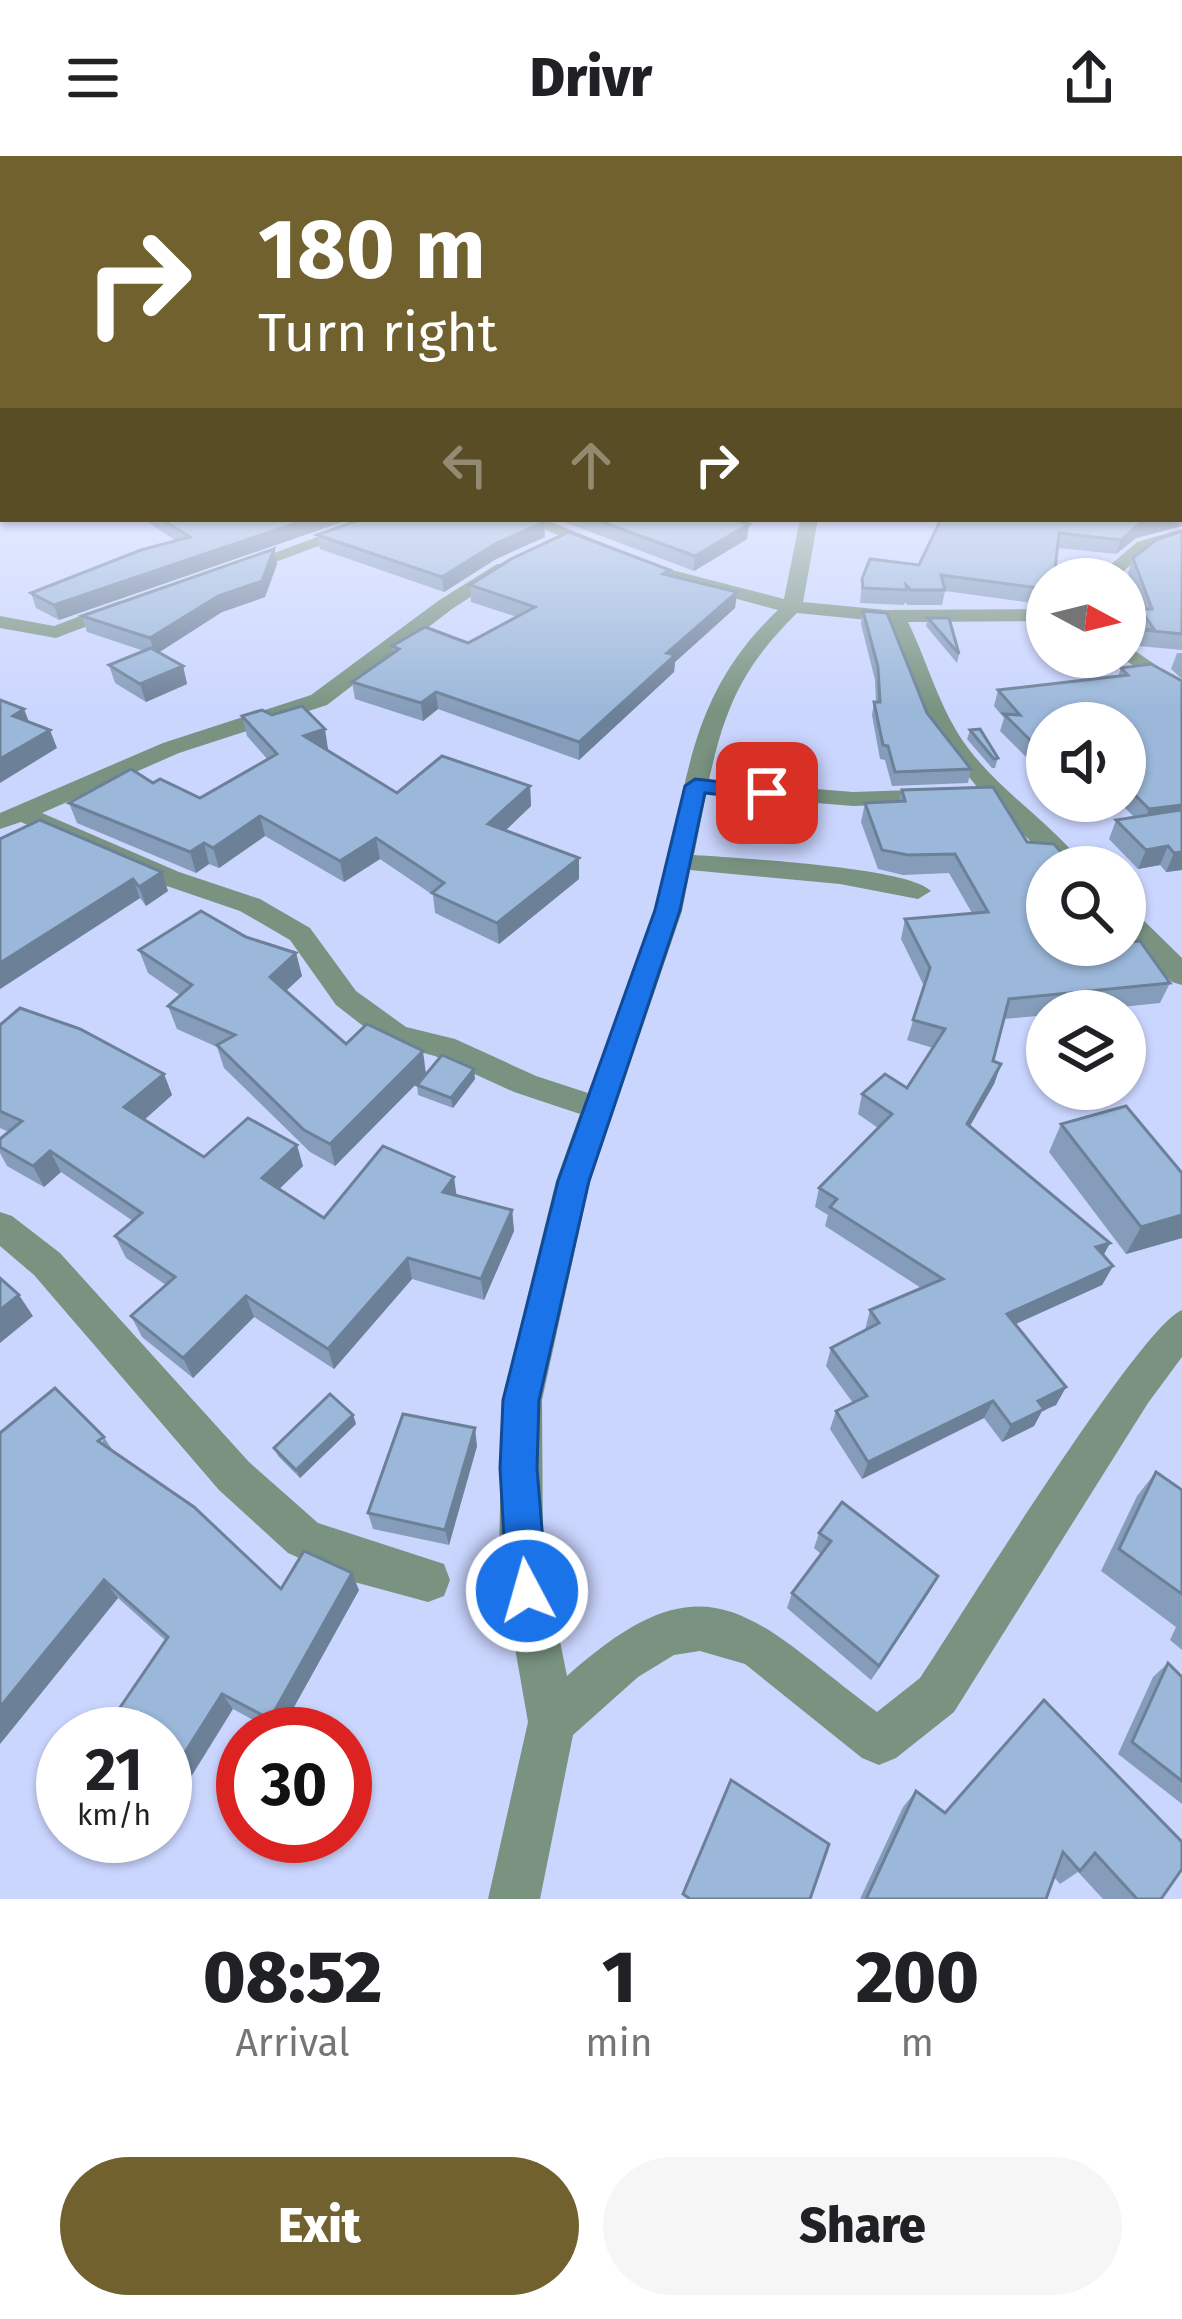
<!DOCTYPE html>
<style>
:root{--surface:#fff;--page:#f6f6f6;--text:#202124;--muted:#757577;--accent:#70612f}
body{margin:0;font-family:"Fira Sans",sans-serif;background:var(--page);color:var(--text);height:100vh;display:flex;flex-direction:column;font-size:45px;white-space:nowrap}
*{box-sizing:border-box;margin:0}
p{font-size:39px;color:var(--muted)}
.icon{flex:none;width:66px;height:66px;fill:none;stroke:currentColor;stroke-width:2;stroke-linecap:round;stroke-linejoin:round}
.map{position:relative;height:1743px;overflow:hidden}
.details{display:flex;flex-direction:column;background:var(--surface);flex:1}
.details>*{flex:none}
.top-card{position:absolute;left:0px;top:0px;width:1182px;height:366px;box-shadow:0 3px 9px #0004;background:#70612f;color:#fff;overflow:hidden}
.needle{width:78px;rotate:97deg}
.tools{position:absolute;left:1026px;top:402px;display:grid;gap:24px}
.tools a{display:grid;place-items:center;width:120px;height:120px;border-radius:50%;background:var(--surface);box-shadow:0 3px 9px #0004;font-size:60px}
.speed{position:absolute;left:36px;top:1551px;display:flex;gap:24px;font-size:60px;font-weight:700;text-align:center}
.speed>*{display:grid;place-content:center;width:156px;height:156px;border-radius:50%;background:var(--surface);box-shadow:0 3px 9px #0004;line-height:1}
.speed small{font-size:30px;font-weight:400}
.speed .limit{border:18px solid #d22;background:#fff;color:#111}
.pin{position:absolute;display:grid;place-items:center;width:102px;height:102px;color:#fff;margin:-51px;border-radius:24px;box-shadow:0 6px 18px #0006}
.me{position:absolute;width:132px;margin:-66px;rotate:354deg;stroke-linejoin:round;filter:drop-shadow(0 0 9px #0008)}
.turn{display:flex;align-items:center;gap:42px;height:252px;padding:0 60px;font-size:54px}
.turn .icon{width:156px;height:156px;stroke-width:2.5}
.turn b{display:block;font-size:84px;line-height:102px}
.lanes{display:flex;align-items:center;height:114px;padding:0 60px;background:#0003;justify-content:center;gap:60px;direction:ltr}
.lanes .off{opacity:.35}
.eta{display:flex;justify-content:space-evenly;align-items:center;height:204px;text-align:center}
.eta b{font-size:72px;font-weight:800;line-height:84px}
.primary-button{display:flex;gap:24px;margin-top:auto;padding:24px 60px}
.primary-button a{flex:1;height:138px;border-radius:72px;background:var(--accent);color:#fff;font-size:48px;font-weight:800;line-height:138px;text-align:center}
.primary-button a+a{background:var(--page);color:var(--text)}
header{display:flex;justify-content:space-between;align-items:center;height:156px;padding:0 60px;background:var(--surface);font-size:54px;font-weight:800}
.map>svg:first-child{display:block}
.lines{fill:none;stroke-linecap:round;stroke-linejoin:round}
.minor{fill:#799380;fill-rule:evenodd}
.wall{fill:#859dbb}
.shaded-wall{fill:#6c8098}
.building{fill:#9bb7d9;stroke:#6c8098;stroke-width:3}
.route{fill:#1a73e8;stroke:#114b97;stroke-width:3}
</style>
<header><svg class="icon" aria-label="menu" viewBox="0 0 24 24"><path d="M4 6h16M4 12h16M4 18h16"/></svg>Drivr<svg class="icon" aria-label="share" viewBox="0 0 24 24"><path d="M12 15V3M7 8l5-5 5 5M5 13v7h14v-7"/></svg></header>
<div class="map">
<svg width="1182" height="1743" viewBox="0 0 1182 1743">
<rect width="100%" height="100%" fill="#cbd6ff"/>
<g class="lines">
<g class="minor">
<polygon points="366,363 391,363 246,417 231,413"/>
<path d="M521,363H544L664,412L784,443L800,363H818L803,446L886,454L1047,453V465L908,466C929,509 939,553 968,592C1002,637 1052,668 1086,711H1058L988,645L936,579L918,545L888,466L797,457C743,510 725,551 709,624L853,636L942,633L954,640L942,647L853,650L706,638L694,699C736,702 908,711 931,735L918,743L840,728L690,714L682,755L590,1025L542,1244L543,1401L567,1520C710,1391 753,1464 877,1556L920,1522C958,1465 1140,1170 1182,1154V1201L1148,1247L954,1556L896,1602L879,1609L862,1602L745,1508L700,1495L674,1499L638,1521L573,1579L540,1743H488L528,1566L499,1401L502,1244L556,1025L580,958L514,936L435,900L385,887L336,849L290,784L240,755L161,728L21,666L0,673V657L163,587L311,539L438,445L497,408H509V416L452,453L327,549L179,597L42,657L179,716L260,743L310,772L356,835L406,871L455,883L536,920L588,937C610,876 637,816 655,754C690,636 681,546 778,454L651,420Z"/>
<polygon points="1182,373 1182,384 1149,394 1114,423 1094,423 1137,386"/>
<polygon points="120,445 130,451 127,455 56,482 0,472 0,460 54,470"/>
<polygon points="1125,488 1182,527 1182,543 1121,501"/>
<polygon points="1125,753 1135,756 1182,802 1182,829 1172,826 1125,778"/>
<polygon points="0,1056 12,1060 60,1097 249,1306 318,1367 444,1408 450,1424 444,1440 428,1446 347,1424 288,1397 219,1334 34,1119 0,1090"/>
</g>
</g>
<g class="wall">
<polygon points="1182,312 1182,370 1136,382 1116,398 1058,392 1047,423 1047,449 945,435 942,449 908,449 905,446 904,449 860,447 862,423 919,409"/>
<polygon points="143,363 351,363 59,464 36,452 31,437 176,385"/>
<polygon points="556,363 734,363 733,364 747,383 694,415"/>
<polygon points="1182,375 1182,494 1139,490 1142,480 1135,468 1141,453 1128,417 1133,402"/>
<polygon points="317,379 545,381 496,403 444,436 320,393"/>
<polygon points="277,408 265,441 222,456 159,496 183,510 187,528 146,546 115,527 109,509 144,495 87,476 82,460"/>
<polygon points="669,419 737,436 735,452 675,506 674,516 579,604 438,553 423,565 355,543 352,526 393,497 392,490 468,487 517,461 471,446 470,429"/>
<polygon points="863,455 927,557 971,613 968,627 892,630 885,604 880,603 872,559 874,546 876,546 875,524 861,468"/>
<polygon points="928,462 959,498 957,507 926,470"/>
<polygon points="1177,497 1182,497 1182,523 1171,513"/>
<polygon points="1121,512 1182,525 1182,714 1166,716 1160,709 1138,713 1109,683 1116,664 1134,661 1118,645 1125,645 1125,567 1047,567 1047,605 1032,607 1000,575 1004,562 994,550 998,534 1118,520"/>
<polygon points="242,560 328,593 326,593 397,637 530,630 531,650 505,675 579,723 499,788 435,757 433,739 380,703 344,726 265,680 219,712 209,708 196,717 77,667 69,647 153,627 200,642 268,604 247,580"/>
<polygon points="970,574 998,602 995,612 992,612 967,583"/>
<polygon points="902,634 1027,686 1047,711 1170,827 1160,847 1083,855 1047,855 1047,859 1004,863 993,905 1001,908 994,928 970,970 1110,1087 1103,1099 1113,1110 1102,1129 1016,1168 1066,1231 1056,1249 1042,1255 1034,1270 1002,1286 984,1262 862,1323 830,1273 836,1255 853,1247 826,1210 831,1192 865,1174 870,1154 921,1132 825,1070 828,1059 815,1051 819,1032 878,972 858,958 862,938 907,932 933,892 907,884 924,830 901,783 905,763 972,757 949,717 903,719 878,713 861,666 865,647 899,645"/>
<polygon points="0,683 168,735 146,750 140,742 0,833"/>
<polygon points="246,781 296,797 302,820 286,835 346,888 426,918 475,923 453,952 418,939 417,929 425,919 335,1010 310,996 224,912 217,891 177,873 168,850 181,840 148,817 139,794"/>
<polygon points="0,869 164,918 172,939 144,964 204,1001 303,1010 279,1033 324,1062 457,1039 512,1054 514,1075 484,1144 412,1123 334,1213 254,1161 193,1222 142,1181 131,1160 166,1129 126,1102 115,1080 133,1065 61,1016 44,1031 7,1010 0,997 0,983 9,976 0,972"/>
<polygon points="1061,968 1182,1017 1182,1082 1126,1098 1049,996"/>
<polygon points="353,1259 356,1268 300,1322 278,1300 274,1292"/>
<polygon points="104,1281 113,1295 281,1433 359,1434 279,1578 233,1553 166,1485 118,1442 0,1588"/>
<polygon points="477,1290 449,1389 373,1373 368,1357"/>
<polygon points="1156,1316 1182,1334 1182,1494 1170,1484 1176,1471 1101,1415 1137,1340"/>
<polygon points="819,1377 938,1420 871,1524 787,1452 792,1437 821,1398 814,1392"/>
<polygon points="1168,1507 1182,1521 1182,1648 1118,1598 1153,1521"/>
<polygon points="1044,1544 1161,1743 1103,1743 1078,1716 1060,1728 1054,1721 1046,1743 860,1743 903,1651 916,1635 945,1656"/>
</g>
<g class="shaded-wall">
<polygon points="1182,357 1182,370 1136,382 1116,398 1121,384 1140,367 1158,363 1179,363 1179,358"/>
<polygon points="308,363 351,363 59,464 54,449"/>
<polygon points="544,366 545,381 496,403 444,436 442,421 495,388"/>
<polygon points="749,368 747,383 694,415 695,400"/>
<polygon points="274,393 277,408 265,441 222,456 155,499 150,482"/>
<polygon points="737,436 735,452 675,506 674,516 579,604 579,586 667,497"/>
<polygon points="183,510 187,528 146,546 140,528"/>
<polygon points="436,536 438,553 423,565 421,547"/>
<polygon points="24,553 31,571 13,560"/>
<polygon points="325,573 328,593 308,599 304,580"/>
<polygon points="50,574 57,592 0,627 0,603"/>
<polygon points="1047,589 1047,605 1032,607 1037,591"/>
<polygon points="530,630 531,650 490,689 488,668"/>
<polygon points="1182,649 1182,664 1142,670 1149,653"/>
<polygon points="260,660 265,680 219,712 213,692"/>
<polygon points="376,682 380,703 344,726 340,705"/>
<polygon points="204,687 209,708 196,717 190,696"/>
<polygon points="1168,690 1160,709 1138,713 1146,694"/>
<polygon points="1182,696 1182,714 1166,716 1174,697"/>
<polygon points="579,702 579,723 499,788 497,767"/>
<polygon points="162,716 168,735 146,750 139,731"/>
<polygon points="133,723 140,742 0,833 0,807"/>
<polygon points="296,797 302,820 276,844 270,821"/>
<polygon points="423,895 426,918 335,1010 330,988"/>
<polygon points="1001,908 994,928 960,987 967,968"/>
<polygon points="474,913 475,923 453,952 451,942"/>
<polygon points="164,918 172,939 134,973 124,951"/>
<polygon points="297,989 303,1010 268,1044 262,1022"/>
<polygon points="50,995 61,1016 44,1031 33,1010"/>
<polygon points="454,1021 457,1043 443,1036"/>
<polygon points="512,1054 514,1075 484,1144 481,1123"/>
<polygon points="1182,1059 1182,1082 1126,1098 1141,1071"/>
<polygon points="1110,1087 1100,1106 1096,1091"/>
<polygon points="408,1102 412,1123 334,1213 328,1193"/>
<polygon points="1113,1110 1102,1129 998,1176 1007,1158"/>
<polygon points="19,1139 33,1160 0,1187 0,1154"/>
<polygon points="246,1140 254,1161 193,1222 183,1202"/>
<polygon points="1066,1231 1056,1249 1042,1255 1034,1270 1002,1286 1011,1269 1038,1245"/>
<polygon points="993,1245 984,1262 862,1323 868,1306"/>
<polygon points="353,1259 356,1268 300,1322 296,1314"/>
<polygon points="475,1272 477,1290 449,1389 445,1374"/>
<polygon points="352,1417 359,1434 279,1578 270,1563"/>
<polygon points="938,1420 930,1435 871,1524 879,1510"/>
<polygon points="104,1424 118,1442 0,1588 0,1551"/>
<polygon points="222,1538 233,1553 165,1663 165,1628"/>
<polygon points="133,1680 154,1680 147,1691"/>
</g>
<g class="building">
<polygon points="1179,312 1182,312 1182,357 1179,358"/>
<polygon points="161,363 308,363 54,449 31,437 141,394 190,381"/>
<polygon points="362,363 539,363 544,366 495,388 442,421 317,379"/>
<polygon points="594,363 729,363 749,368 695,400"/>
<polygon points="941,363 1158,363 1140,367 1121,384 1059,377 1054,423 1047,423 1047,433 941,419 945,434 911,434 906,429 907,434 863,432 862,423 870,403 919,409"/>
<polygon points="1182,375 1182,478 1144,474 1154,473 1140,453 1152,453 1133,402 1156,384"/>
<polygon points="569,376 670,414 663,418 737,436 667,497 675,499 579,586 436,536 421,547 352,526 399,493 392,490 425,471 468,487 535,451 470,429 511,403"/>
<polygon points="274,393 262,425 218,440 150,482 82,460"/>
<polygon points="863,455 887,457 927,557 971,613 895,616 888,590 883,589 874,546 880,546 878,511"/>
<polygon points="928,462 949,462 959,498"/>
<polygon points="151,492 183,510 140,528 109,509"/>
<polygon points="1151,508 1182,525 1182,649 1149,653 1125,629 1125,567 1047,567 1047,589 1037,591 1004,558 1020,559 998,534 1128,519 1121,512"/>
<polygon points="0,544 24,553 13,560 50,574 0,603"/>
<polygon points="302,550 325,573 304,580 397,637 442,600 530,630 488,668 579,702 497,767 432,737 444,727 376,682 340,705 260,660 213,692 204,687 190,696 69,647 131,613 153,627 160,623 200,642 277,598 242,560 262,554 272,559"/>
<polygon points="980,573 998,602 994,603 970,574"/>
<polygon points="993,631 1027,686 1054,688 1074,711 1047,711 1047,789 1125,789 1125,780 1130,786 1140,785 1170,827 1009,843 993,905 1001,908 967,968 1110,1087 1096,1091 1113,1110 1007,1158 1066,1231 1038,1245 1044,1253 1011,1269 993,1245 868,1306 836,1255 867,1240 831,1192 879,1167 870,1154 943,1123 830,1051 837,1043 819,1032 892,958 862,938 885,918 907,932 945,873 913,864 930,812 905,763 988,756 955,698 908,699 882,694 865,647 905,645 902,634"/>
<polygon points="1180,654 1182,656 1182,696 1174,697 1168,690 1146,694 1116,664"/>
<polygon points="40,664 162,716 139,731 133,723 0,807 0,683"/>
<polygon points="201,755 246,781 296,797 270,821 346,888 367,868 423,895 330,988 304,974 217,889 235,879 168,850 192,829 139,794"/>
<polygon points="20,852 80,873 164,918 124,951 204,1001 248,962 297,989 262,1022 324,1062 383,990 454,1021 443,1036 512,1054 481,1123 408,1102 328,1193 246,1140 183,1202 131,1160 175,1121 115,1080 142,1057 50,995 33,1010 0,991 0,983 22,965 0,955 0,869"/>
<polygon points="442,899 474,913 451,942 417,929"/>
<polygon points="1126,950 1182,1017 1182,1059 1141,1071 1061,968"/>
<polygon points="0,1122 19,1139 0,1154"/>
<polygon points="55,1232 104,1281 98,1285 194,1351 281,1433 304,1395 352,1417 270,1563 222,1538 165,1628 165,1578 102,1578 168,1481 104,1424 0,1551 0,1277"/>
<polygon points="330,1238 353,1259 296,1314 274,1292"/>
<polygon points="403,1258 475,1272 445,1374 368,1357"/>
<polygon points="1156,1316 1182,1334 1182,1438 1119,1393"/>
<polygon points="842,1346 938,1420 879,1510 792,1437 831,1385 819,1377"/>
<polygon points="1168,1507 1182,1521 1182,1625 1132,1586"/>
<polygon points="1044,1544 1182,1686 1182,1713 1161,1743 1137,1743 1095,1697 1080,1715 1063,1696 1046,1743 866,1743 916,1635 945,1657"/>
<polygon points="731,1624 829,1688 810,1743 690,1743 683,1738"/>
</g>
<linearGradient id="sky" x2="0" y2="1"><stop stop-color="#769cd2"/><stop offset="0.56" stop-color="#e8edff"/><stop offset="1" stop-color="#e8edff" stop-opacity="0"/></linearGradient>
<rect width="1182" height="556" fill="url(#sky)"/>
<polygon class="route" points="695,623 767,631 778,637 767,644 705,637 680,754 589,1025 539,1244 537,1312 547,1435 541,1449 527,1455 513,1449 507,1435 500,1312 503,1244 558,1025 655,754 685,630"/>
</svg>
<div class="tools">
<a><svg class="needle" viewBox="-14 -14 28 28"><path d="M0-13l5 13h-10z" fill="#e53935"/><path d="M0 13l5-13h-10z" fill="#757577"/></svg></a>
<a><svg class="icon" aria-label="sound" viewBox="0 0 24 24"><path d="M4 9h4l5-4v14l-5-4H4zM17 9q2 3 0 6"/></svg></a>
<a><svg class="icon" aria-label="search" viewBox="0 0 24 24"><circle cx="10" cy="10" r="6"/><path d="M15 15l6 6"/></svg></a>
<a><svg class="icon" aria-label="layers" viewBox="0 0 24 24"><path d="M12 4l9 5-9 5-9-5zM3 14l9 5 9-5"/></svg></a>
</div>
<div class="speed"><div>21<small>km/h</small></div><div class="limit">30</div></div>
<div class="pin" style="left:767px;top:637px;background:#d93025"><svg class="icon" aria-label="arrive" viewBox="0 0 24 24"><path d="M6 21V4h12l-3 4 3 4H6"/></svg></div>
<svg class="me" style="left:527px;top:1435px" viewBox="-20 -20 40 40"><circle r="17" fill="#1a73e8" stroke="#fff" stroke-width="3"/><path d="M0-11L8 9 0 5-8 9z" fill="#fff"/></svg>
<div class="top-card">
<div class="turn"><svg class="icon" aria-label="right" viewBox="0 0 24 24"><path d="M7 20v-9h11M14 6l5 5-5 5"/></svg><div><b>180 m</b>Turn right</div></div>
<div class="lanes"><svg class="icon off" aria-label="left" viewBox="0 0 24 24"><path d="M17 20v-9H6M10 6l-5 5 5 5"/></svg><svg class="icon off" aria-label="ahead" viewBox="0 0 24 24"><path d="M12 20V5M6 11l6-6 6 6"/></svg><svg class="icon" aria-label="right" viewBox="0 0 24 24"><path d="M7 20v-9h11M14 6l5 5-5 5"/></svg></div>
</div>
</div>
<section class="details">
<div class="eta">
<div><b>08:52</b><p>Arrival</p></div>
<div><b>1</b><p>min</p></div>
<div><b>200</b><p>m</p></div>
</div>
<div class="primary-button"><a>Exit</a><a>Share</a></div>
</section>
